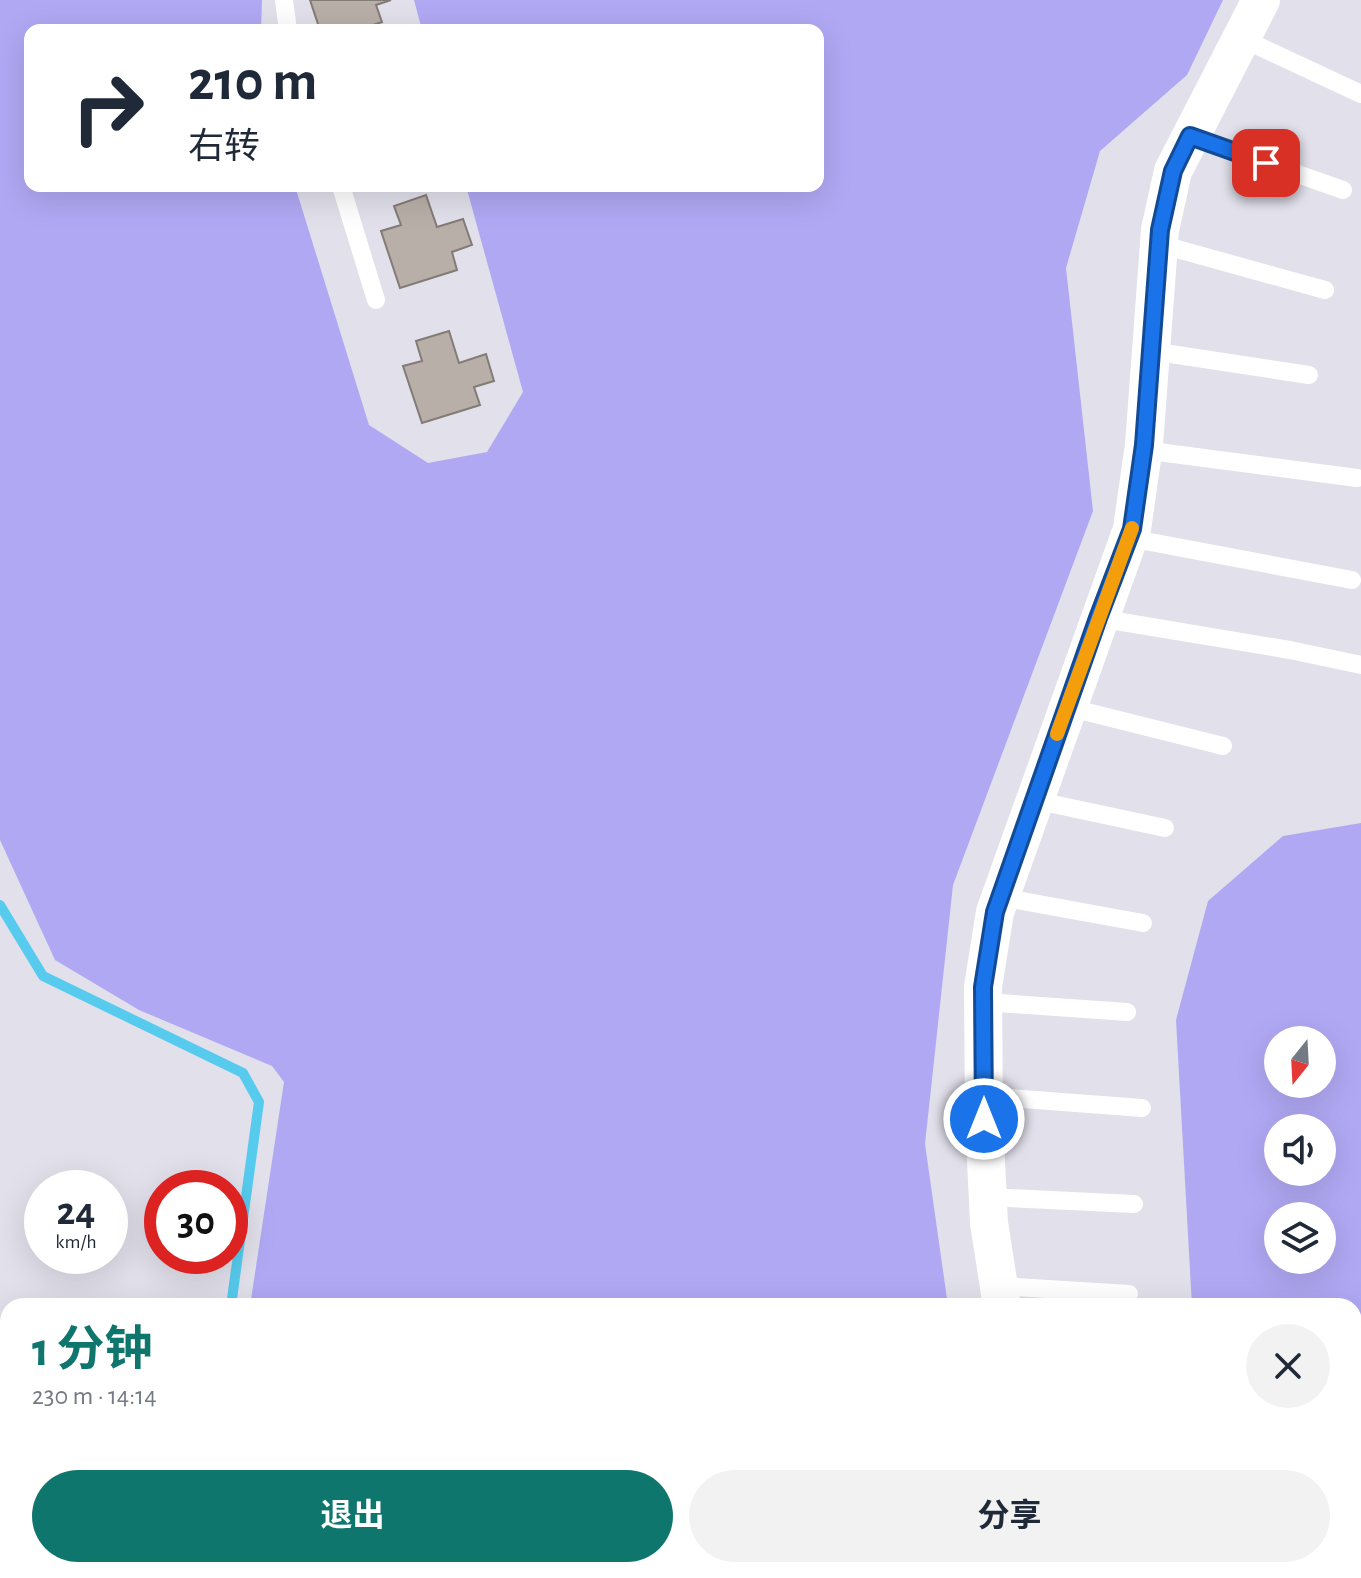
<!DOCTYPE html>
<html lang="zh">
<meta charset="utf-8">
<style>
:root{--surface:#fff;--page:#f2f2f3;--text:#1f2937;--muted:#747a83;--accent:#0f766e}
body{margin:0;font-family:"Alegreya Sans","Noto Sans SC",sans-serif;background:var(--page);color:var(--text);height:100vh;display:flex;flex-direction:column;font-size:30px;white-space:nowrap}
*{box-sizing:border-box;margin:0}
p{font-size:26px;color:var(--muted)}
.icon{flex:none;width:44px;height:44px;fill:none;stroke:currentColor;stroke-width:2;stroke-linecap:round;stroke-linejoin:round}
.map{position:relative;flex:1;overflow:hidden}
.drawer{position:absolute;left:0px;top:1298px;width:1362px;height:280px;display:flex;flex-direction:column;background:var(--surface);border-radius:24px 24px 0 0;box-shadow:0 8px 32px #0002}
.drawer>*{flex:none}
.banner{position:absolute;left:24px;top:24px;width:800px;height:168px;border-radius:16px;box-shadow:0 8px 32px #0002;background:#fff;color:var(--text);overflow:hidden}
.needle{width:52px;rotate:198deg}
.fabs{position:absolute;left:1264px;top:1026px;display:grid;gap:16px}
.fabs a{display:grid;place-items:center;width:72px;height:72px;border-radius:50%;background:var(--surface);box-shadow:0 8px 32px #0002;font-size:40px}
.speed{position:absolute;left:24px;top:1170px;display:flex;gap:16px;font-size:40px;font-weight:700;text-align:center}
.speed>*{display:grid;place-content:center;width:104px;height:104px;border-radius:50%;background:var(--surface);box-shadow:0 8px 32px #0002;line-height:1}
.speed small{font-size:20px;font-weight:400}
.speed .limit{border:12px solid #d22;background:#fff;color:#111}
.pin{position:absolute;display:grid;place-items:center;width:68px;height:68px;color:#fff;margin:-34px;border-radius:16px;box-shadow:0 4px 12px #0006}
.me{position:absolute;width:88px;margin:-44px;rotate:0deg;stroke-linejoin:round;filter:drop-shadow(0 0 6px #0008)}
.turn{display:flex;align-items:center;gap:28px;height:168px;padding:0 32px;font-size:36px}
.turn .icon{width:104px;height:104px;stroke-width:2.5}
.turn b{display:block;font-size:56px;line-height:68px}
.round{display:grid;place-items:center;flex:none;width:84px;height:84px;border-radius:42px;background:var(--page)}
.summary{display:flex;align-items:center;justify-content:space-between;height:136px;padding:0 32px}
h1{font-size:48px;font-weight:700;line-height:60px;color:var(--accent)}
.primary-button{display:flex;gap:16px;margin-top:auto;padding:16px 32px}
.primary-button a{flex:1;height:92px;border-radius:48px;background:var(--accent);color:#fff;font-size:32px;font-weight:700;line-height:92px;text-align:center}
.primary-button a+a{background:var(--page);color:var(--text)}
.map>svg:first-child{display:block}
.green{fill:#b0a8f3;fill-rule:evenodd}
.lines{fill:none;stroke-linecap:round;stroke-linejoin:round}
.stream{stroke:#57cbee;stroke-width:10}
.building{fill:#b8afa8;stroke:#837b75;stroke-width:2}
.service{stroke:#fff;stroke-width:18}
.minor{stroke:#fff;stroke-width:38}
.trunk{stroke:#d6949c;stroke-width:44}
.route-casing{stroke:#114b97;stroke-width:20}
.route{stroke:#1a73e8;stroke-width:14}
.slow{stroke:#f59e0b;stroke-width:14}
</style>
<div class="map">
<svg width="1361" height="1578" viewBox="0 0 1361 1578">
<rect width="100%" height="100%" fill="#e1e0eb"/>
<g class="green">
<polygon points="0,0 262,0 261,30 30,30 30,186 295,186 369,425 428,463 487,452 523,392 466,186 818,186 818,30 422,30 414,0 1223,0 1187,75 1100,151 1066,268 1093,511 953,885 925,1144 948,1306 250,1306 284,1082 272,1066 139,1010 55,960 0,840"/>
<path d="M1361,823V1578H1110L1108,1570H1354V1306H1192L1176,1020L1208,901L1283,836ZM1278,1040H1322V1084H1278ZM1278,1128H1322V1172H1278ZM1278,1216H1322V1260H1278Z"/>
<polygon points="358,1570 965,1570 964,1578 359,1578"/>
</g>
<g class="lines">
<g class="stream">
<polyline points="0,905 43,976 243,1073 259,1102 231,1306"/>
<polyline points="245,1570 246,1578"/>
</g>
</g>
<g class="building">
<polygon points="310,0 391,0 376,5 382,22 358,30 320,30"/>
<polygon points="426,195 437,227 463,219 472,245 452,252 457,270 400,288 381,231 401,225 394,206"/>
<polygon points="449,331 459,363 486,354 494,381 474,387 480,405 422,423 403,366 422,361 416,341"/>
<polygon points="306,1570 342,1570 350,1578 298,1578"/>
</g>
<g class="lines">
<g class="service">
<polyline points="284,0 288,30"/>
<polyline points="1241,38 1361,94"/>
<polyline points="1190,136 1343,190"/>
<polyline points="341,186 376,300"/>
<polyline points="1159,244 1325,290"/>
<polyline points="1151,351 1309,375"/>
<polyline points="1143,450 1357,478"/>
<polyline points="1129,538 1352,580"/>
<polyline points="1098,618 1290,650 1361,665"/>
<polyline points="1067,707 1223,746"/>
<polyline points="1034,800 1165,828"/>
<polyline points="1000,897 1143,923"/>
<polyline points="984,1002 1127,1012"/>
<polyline points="984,1096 1142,1108"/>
<polyline points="987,1197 1134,1204"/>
<polyline points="999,1286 1129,1294"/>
</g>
<g class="minor">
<polyline points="1002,1306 989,1223 984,1119 983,987 995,912 1132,529 1144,445 1160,230 1173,171 1261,0"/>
<polyline points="1059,1570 1060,1578"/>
</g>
<g class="trunk">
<polyline points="0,1466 8,1478"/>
<polyline points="74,1570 80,1578"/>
</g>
</g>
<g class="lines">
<defs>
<polyline id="route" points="984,1119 983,987 995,912 1098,618 1132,529 1144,445 1160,230 1173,171 1190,136 1266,163"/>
</defs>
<use href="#route" class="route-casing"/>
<use href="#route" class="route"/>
<polyline class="slow" points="1057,734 1132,528"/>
</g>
</svg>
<div class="fabs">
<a><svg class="needle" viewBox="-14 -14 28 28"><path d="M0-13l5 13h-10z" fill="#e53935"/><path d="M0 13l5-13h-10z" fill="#747a83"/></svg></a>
<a><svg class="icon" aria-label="sound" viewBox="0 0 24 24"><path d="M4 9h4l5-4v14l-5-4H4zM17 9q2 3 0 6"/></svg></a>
<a><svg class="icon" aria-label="layers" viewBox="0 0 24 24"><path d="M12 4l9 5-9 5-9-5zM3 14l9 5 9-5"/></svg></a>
</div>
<div class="speed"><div>24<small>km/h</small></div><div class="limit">30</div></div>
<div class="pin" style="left:1266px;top:163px;background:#d93025"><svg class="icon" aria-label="arrive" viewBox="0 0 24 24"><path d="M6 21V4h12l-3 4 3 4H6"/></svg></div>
<svg class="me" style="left:984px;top:1119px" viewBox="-20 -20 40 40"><circle r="17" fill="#1a73e8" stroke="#fff" stroke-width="3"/><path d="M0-11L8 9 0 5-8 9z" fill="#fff"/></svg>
<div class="banner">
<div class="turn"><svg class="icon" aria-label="right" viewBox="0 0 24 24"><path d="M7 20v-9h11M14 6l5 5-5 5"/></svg><div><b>210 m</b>右转</div></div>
</div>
<section class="drawer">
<div class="summary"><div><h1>1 分钟</h1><p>230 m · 14:14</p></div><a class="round"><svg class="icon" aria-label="close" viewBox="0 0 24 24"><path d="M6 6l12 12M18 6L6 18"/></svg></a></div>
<div class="primary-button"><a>退出</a><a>分享</a></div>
</section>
</div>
